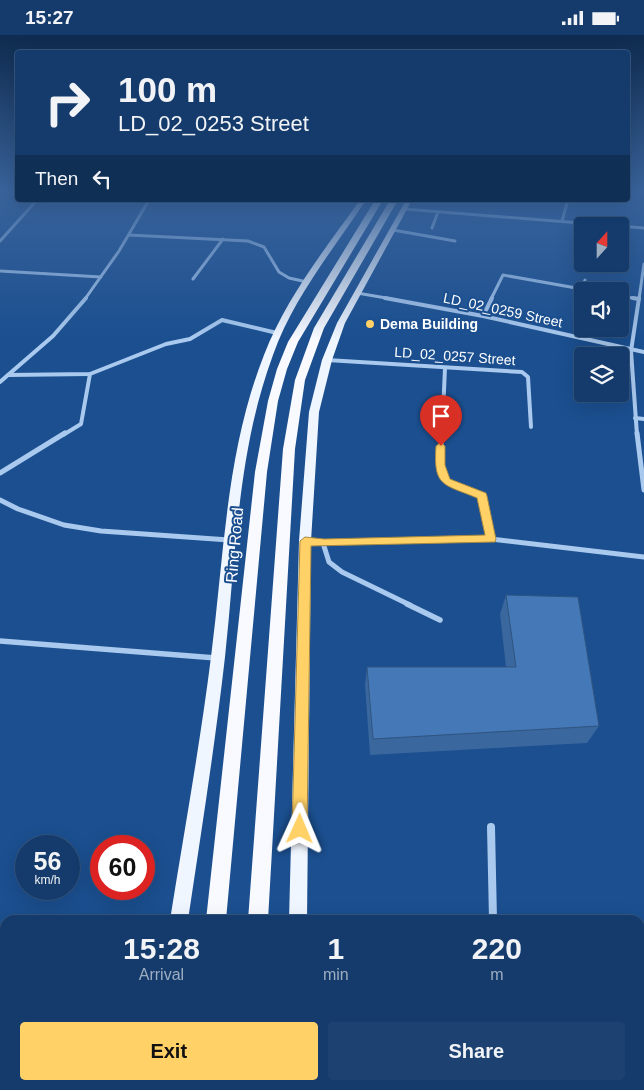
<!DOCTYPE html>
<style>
:root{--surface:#143b6b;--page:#1d4271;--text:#f1f3f6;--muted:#9dadc1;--line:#33557e;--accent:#ffd166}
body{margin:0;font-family:Helvetica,sans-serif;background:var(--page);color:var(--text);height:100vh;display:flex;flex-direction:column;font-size:19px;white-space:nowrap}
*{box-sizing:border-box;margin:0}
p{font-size:16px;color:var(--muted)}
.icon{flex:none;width:28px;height:28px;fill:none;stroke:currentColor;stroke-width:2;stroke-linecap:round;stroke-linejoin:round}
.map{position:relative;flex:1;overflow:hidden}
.drawer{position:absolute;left:0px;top:880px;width:645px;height:175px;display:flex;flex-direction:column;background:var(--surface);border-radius:15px 15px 0 0;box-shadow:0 5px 20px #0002,0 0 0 1px var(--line)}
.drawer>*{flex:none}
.top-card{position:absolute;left:15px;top:15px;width:615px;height:152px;border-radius:5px;box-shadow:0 5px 20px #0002,0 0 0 1px var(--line);background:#143b6b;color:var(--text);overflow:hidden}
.needle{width:32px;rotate:21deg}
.buttons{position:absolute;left:574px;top:182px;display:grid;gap:10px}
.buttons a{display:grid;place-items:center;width:55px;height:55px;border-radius:5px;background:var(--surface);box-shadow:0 5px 20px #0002,0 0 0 1px var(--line);font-size:25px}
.speed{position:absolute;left:15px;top:800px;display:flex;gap:10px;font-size:25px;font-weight:700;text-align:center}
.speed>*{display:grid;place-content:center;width:65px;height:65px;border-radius:50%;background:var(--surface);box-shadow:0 5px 20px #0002,0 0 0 1px var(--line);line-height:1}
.speed small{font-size:12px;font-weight:400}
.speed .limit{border:8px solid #d22;background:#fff;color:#111}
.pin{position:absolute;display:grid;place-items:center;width:42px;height:42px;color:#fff;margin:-51px -21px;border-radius:50% 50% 50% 0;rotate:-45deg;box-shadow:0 0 5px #0007}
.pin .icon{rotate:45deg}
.me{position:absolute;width:55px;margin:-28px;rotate:1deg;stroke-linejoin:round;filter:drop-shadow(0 0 4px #0008)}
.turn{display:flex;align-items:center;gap:18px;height:105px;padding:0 20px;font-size:22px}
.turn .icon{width:65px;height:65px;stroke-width:2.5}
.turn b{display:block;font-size:35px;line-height:42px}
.then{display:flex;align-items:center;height:48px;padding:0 20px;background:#0003;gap:10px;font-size:19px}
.eta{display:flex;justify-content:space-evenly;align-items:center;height:85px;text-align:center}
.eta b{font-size:30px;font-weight:800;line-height:35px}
.primary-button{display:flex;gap:10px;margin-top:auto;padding:10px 20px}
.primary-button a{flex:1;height:58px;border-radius:5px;background:var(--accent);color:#111;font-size:20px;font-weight:800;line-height:58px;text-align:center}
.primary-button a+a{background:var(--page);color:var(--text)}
.status{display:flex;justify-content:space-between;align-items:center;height:35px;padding:0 25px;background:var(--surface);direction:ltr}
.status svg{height:14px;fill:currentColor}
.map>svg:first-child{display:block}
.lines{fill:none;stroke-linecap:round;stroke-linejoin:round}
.minor-far4{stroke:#a9c9ee;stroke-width:3}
.minor-far3{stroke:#a9c9ee;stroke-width:4}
.minor-far2{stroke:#a9c9ee;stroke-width:5}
.minor-far1{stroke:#a9c9ee;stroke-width:5.5}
.minor{stroke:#a9c9ee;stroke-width:8}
.primary{fill:#f0f6ff;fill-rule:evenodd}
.trunk{fill:#f8faff;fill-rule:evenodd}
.wall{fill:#3a679d}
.building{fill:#4478b7;stroke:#305480}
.route{fill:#ffd166;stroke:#a68842}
.poi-dot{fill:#ffd166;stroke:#1b4f8f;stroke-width:2}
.labels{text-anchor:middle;stroke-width:4;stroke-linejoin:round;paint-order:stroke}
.far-street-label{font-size:14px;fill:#fff;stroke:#1b4f8f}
.far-poi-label{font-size:14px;font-weight:bold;fill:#fff;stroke:#1b4f8f;text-anchor:start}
.street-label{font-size:16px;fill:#fff;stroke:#1b4f8f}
</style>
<div class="status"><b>15:27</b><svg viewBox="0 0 49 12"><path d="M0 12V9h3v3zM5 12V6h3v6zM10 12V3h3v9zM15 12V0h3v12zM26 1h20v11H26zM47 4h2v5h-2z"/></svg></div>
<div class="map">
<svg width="644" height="1055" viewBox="0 0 644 1055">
<rect width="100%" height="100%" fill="#1b4f8f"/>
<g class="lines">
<g class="minor-far4">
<polyline points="404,174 644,193"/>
<polyline points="562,186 568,165"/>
<polyline points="432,193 438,177"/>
<polyline points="393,195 455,206"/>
<polyline points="129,200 248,206 264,212 279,237 289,243 307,247"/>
<polyline points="0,206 37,165"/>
<polyline points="0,236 101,242"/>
<polyline points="193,244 223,204"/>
<polyline points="581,254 585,245"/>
<polyline points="357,258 392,264"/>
<polyline points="620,261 639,264"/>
<polyline points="85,264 119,216 149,165"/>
<polyline points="491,264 503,240 593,256"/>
<polyline points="639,264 644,229"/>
</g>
<g class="minor-far3">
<polyline points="385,263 483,281 644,317"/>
<polyline points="633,263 639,264"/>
<polyline points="483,281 492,263"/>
<polyline points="327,325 522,337 528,342 531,392"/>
<polyline points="8,340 90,339 166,309 190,304 222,285 277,298"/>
<polyline points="0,347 53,301 86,263"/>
<polyline points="635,383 644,384"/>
<polyline points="63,400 81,389 90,339"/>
<polyline points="442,400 445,333"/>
<polyline points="637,400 631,316 639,263"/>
</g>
<g class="minor-far2">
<path d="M442,398C439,448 437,442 482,461L491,504"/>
<polyline points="637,398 644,455"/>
<polyline points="0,438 65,398"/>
<polyline points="0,465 18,474 64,490 101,496 229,505"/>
<polyline points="306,506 323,508 491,504 644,522"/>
<polyline points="323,508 329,527 342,537 410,570"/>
</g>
<g class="minor-far1">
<polyline points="407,569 440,585"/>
<polyline points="0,606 216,623"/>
</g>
<g class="minor">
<polyline points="491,792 493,885"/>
<polyline points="0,951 5,951"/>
<polyline points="640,970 644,971"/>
</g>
<g class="primary">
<path d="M360,165H366C333,215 293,263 273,320C237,417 236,521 225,622C215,710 201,798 188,885H170C184,797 200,710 211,622C224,521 226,416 264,320C286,263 325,214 360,165Z"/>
<polygon points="406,165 412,165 345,288 332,325 319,377 311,506 307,885 289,885 299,506 309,377 322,325 337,288"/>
<polygon points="146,1050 166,1050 165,1055 145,1055"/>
<rect x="282" y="1050" width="20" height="5"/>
</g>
<g class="trunk">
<polygon points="375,165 383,165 298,307 287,334 278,366 267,437 226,885 206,885 255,437 268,366 277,334 288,307"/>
<polygon points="390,165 398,165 324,293 305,345 295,414 268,885 248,885 283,414 295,345 314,293"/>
<rect x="188" y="1050" width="22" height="5"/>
<rect x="236" y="1050" width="22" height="5"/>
</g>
</g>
<polygon class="wall" points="506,560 599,691 587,708 370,720 365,650 367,632 506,632 500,579"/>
<polygon class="building" points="506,560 578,562 599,691 373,704 367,632 516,632"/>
<linearGradient id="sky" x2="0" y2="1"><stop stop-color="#0f2b4f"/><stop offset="0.51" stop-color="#39639b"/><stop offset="1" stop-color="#39639b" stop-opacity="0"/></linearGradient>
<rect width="644" height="304" fill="url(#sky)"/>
<path class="route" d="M441,407L445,411V430L450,444L486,458L487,461L496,504L495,507L311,511L307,794L305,799L300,801L294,799L292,794L300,506L305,502L324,504L485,500L477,463C443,449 433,452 436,411Z"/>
<circle class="poi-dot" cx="370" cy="289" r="5"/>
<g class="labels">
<g class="far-street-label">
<text transform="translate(503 275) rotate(12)" y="5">LD_02_0259 Street</text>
<text transform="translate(455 321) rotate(4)" y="5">LD_02_0257 Street</text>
</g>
<g class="far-poi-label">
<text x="380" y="294">Dema Building</text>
</g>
<g class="street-label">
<text transform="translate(234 510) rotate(-85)" y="6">Ring Road</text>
</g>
</g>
</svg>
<div class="buttons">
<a><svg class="needle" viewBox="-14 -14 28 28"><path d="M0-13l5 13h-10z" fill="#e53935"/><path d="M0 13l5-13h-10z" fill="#9dadc1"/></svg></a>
<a><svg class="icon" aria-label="sound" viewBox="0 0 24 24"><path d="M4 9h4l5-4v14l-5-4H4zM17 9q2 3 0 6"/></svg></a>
<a><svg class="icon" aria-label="layers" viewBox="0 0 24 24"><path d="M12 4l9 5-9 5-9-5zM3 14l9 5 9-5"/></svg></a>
</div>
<div class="speed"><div>56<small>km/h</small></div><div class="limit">60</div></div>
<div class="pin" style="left:441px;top:411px;background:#d93025"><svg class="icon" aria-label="arrive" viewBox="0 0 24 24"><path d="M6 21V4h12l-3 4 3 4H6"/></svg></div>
<svg class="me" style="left:300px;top:794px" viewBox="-20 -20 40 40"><path d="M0-17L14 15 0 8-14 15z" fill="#ffd166" stroke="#fff" stroke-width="4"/></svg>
<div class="top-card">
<div class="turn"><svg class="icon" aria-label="right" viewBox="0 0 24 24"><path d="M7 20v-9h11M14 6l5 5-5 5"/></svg><div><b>100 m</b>LD_02_0253 Street</div></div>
<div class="then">Then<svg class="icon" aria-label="left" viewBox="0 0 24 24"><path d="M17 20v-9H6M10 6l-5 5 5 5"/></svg></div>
</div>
<section class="drawer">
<div class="eta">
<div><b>15:28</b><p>Arrival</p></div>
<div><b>1</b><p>min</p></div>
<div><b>220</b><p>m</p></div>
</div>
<div class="primary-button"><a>Exit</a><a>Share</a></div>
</section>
</div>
